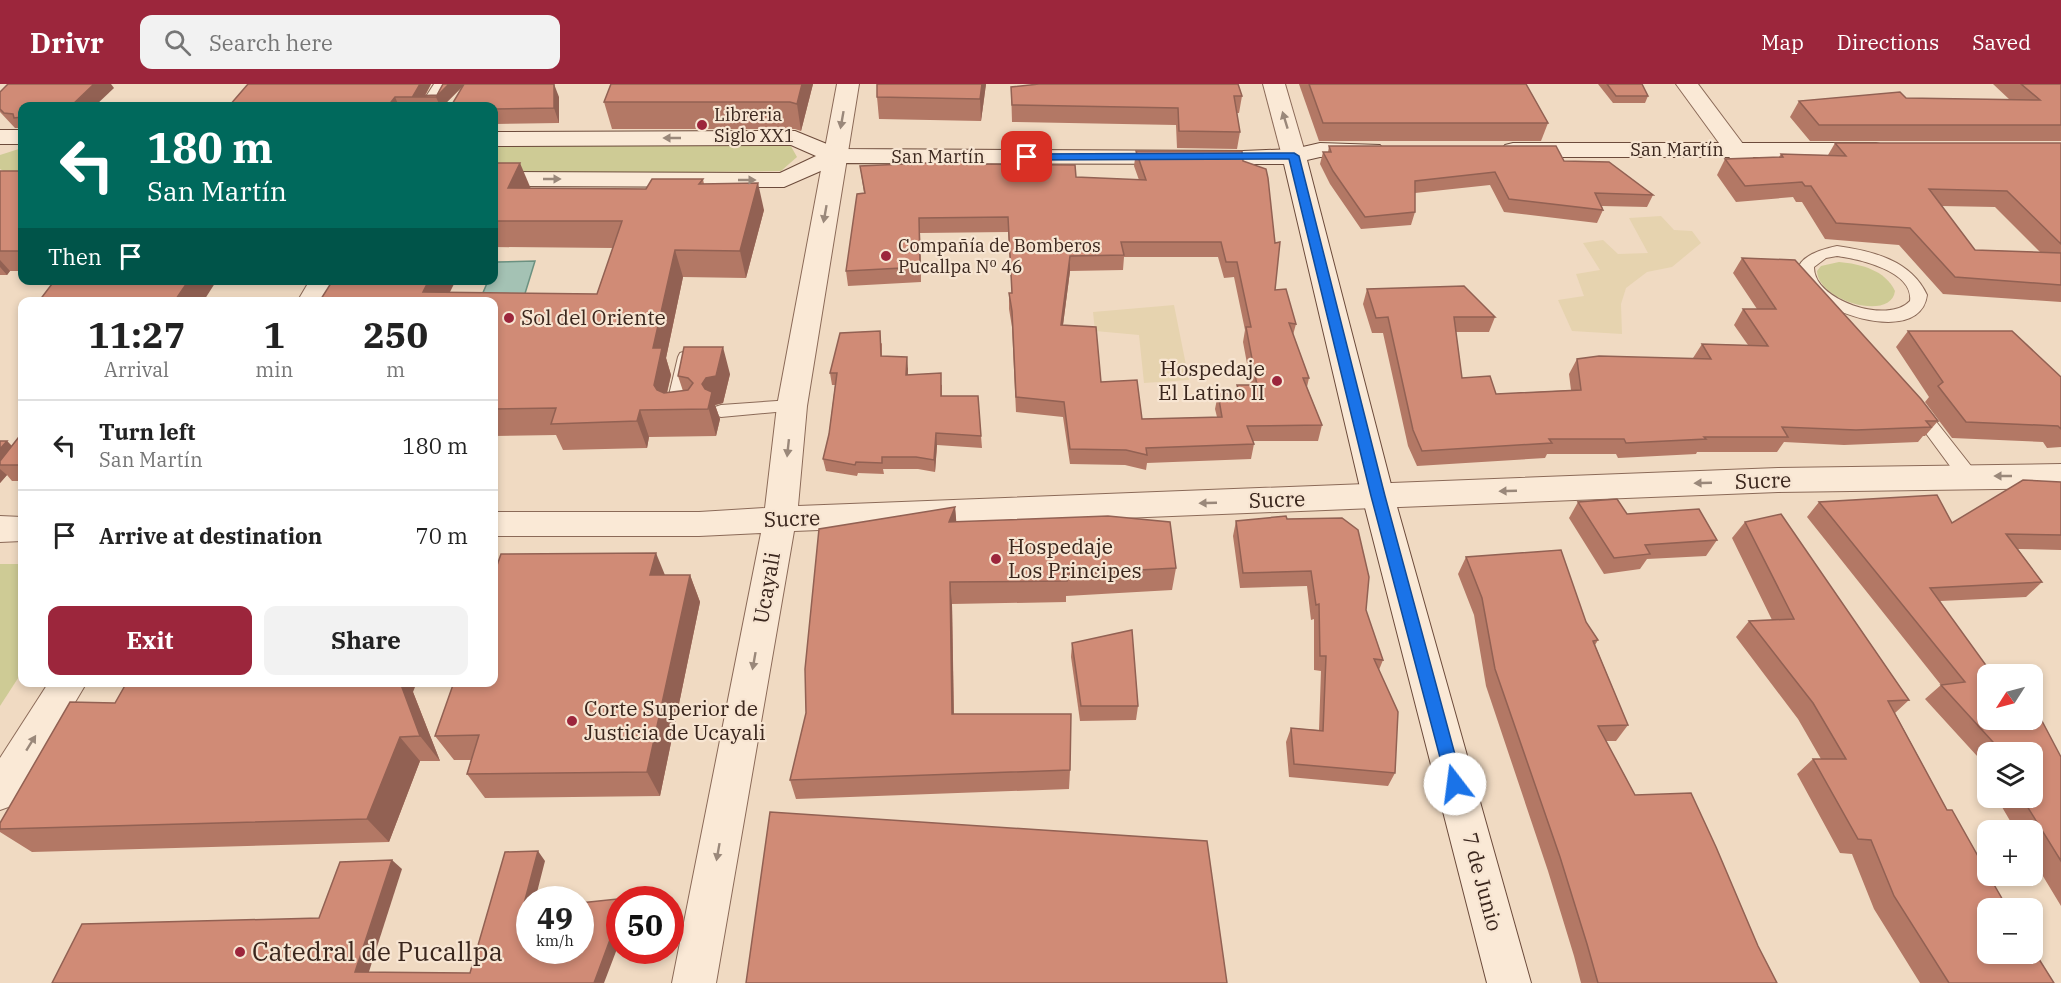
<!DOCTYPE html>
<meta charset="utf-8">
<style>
:root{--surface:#fff;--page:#f2f2f2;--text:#222;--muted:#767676;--line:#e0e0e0;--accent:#9c263c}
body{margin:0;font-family:"IBM Plex Serif",serif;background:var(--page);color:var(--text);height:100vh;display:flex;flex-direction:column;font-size:22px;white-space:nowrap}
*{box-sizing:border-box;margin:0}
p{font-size:20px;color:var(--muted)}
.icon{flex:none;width:33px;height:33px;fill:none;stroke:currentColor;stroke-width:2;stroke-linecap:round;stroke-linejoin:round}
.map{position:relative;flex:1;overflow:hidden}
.sheet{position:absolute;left:18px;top:213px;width:480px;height:390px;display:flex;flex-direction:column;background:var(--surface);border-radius:12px;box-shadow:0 3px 9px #0003}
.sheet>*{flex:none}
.banner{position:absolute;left:18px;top:18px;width:480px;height:183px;border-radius:12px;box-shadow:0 3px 9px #0003;background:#00695c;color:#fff;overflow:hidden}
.needle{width:39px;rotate:234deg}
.buttons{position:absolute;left:1977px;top:580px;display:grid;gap:12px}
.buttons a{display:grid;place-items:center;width:66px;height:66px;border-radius:12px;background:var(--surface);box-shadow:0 3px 9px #0003;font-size:30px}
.speed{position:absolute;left:516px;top:802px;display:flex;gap:12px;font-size:30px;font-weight:700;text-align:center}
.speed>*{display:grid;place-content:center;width:78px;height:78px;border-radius:50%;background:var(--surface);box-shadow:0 3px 9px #0003;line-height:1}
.speed small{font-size:15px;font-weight:400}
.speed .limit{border:9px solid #d22;background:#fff;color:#111}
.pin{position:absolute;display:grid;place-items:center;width:51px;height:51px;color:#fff;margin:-26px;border-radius:12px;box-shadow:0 3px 9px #0006}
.me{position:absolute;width:66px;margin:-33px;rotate:345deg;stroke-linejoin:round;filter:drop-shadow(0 0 4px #0008)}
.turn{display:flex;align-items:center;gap:21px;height:126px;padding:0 30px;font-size:27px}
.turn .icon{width:78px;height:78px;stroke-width:2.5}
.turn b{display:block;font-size:42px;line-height:51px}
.then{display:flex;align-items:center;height:57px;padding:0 30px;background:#0003;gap:12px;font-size:22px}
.eta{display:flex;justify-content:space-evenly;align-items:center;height:102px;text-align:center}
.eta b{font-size:36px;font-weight:800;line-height:42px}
.primary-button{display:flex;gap:12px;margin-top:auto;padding:12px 30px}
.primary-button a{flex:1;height:69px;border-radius:12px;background:var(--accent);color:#fff;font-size:24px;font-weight:800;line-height:69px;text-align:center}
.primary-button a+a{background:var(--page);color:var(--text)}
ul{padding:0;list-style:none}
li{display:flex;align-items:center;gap:18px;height:90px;padding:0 30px;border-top:2px solid var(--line)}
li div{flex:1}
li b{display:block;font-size:22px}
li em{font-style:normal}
header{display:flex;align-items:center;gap:36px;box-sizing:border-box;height:84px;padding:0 30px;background:var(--accent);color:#fff}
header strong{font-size:28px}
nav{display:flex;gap:33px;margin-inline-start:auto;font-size:21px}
.search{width:420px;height:54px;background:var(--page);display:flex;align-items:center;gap:15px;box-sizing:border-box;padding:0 21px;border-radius:12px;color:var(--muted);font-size:22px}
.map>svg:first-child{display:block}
.farmland{fill:#e6d3af}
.green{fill:#cecb95}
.water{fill:#a4c2b4;stroke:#6b9181;stroke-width:1.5}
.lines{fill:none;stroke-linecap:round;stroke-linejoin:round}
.service-casing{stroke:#8b6a58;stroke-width:2}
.pedestrian-casing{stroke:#8b6a58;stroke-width:2}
.minor-casing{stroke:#8b6a58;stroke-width:2}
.tertiary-casing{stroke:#8b6a58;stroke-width:2}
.secondary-casing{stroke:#6c4b3b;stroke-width:2}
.service{fill:#fae9d6;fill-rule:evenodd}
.pedestrian{fill:#fae9d6;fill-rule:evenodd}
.minor{fill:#fae9d6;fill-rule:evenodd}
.tertiary{fill:#fae9d6;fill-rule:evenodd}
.secondary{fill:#fae9d6;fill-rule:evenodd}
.wall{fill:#b37865;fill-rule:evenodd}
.shaded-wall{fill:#926153}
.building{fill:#d08b76;stroke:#926153;stroke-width:1.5;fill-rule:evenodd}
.oneway{fill:#9a887a}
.route{fill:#1a73e8;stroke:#114b97;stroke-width:1.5}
.poi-dot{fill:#9c263c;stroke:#f7e5d2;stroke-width:2}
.labels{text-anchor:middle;stroke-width:4.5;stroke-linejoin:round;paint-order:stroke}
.far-poi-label{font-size:18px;fill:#3a261d;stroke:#f7e5d2;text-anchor:start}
.far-street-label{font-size:18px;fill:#3a261d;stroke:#f7e5d2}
.poi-label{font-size:21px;fill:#3a261d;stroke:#f7e5d2;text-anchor:start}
.street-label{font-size:21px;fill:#3a261d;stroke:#f7e5d2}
.near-poi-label{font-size:26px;fill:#3a261d;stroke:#f7e5d2;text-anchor:start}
</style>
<header>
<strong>Drivr</strong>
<div class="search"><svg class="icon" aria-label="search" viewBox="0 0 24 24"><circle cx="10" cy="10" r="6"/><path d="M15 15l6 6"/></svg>Search here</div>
<nav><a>Map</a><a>Directions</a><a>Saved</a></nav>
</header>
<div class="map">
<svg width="2061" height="899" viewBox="0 0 2061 899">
<rect width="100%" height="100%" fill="#f0dac2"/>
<g class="farmland">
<polygon points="1661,132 1674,146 1692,147 1701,159 1672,183 1647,188 1626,204 1621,220 1622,250 1572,247 1558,216 1584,212 1576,190 1600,186 1583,159 1603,156 1618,170 1648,169 1629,134"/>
<polygon points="1174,221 1189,296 1144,299 1139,251 1095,247 1093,228"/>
</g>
<g class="green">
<polygon points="788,57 797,73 781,87 494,90 494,62"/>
<polygon points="22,64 22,90 9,90 0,85 0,71"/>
<path d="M1839,178C1861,180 1885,186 1895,207C1891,238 1818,217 1817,187L1821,182Z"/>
<polygon points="0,480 22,480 22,588 0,622"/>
</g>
<polygon class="water" points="535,177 523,216 479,218 488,197 494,196 494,185 497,178"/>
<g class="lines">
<defs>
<g id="service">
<path d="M1837,162C1872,167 1911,176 1927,211C1918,284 1714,188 1837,162ZM1837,172C1859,175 1914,187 1910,217C1888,241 1813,216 1814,183L1826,174Z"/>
<polygon points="686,267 692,269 694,273 684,322 688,327 685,331 674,334 668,332 665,328 678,273 680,269"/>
<polygon points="792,316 798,318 801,322 798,326 721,333 715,331 712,327 715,323 721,321"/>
<polygon points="1917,319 1923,321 1975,387 1977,392 1975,397 1968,399 1961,397 1911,329 1908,325 1911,321"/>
</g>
<g id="pedestrian">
<polygon points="434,0 454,0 440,22 420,22"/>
<polygon points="310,196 334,196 322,218 297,218"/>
</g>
<g id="minor">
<polygon points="837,0 859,0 807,322 798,422 1778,384 2061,380 2061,404 1778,408 794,447 716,899 672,899 761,449 699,452 494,452 494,428 699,428 765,424 777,322"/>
<polygon points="1676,0 1698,0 1758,80 1754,85 1746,87 1738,85"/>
<polygon points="0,432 22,433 22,457 0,458"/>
<polygon points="49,598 87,598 14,721 0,726 0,674"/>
</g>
<polygon id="tertiary" points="1263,0 1285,0 1306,72 1302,77 1294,79 1286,77 1282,72"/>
<g id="secondary">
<rect x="0" y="46" width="22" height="14"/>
<polygon points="795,47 839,65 1243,67 1294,65 1320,59 1380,61 1384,66 1380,71 1372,73 1320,73 1307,76 1394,412 1531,899 1487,899 1362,412 1284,80 839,79 784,103 494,102 494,88 780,89 816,72 791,61 494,62 494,48"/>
<polygon points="1513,59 1876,59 1884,61 1888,66 1884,71 1876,73 1513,73 1505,71 1501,66 1505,61"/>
</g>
</defs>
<use href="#service" class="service-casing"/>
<use href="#pedestrian" class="pedestrian-casing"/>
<use href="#minor" class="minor-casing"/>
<use href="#tertiary" class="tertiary-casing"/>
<use href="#secondary" class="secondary-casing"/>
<use href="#service" class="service"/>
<use href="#pedestrian" class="pedestrian"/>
<use href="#minor" class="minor"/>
<use href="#tertiary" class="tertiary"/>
<use href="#secondary" class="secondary"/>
</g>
<g class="wall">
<polygon points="248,0 431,0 425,12 437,11 443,0 559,13 559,39 494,40 494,22 463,2 443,22 229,22"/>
<polygon points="813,0 801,47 795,45 612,45 604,18"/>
<polygon points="877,0 986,0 981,37 879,35 877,13"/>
<polygon points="1299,0 1526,0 1548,39 1541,57 1319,57"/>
<polygon points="1598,0 1642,0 1648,12 1645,19 1613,19"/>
<polygon points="1993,0 2061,0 2061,57 1810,57 1790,33 1799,17 1906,14 2010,16"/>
<polygon points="1011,3 1242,12 1239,29 1237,29 1240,48 1237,65 1177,64 1176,41 1012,38"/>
<polygon points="114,4 22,22 22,46 21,44 15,44 0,28 0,8"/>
<path d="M1835,59H2061V218L1943,210L1899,161L1825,155L1802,118H1796L1793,113L1736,118L1717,91L1725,75L1779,73L1781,70L1828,71ZM1941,122L1995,123L2040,168L1975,166Z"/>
<polygon points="1329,62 1564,77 1653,111 1647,123 1602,122 1603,126 1597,139 1504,128 1490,101 1415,109 1415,128 1411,141 1361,145 1330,100 1320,80 1323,68 1328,68"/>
<path d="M1136,67L1243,77L1275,206L1296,240L1293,251L1309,294L1307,303L1322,341L1318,357H1253L1254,360L1251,375L1147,379L1146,386L1125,381L1070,380L1063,333L1016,328L1012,243L1009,225V209H1012L1008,148L920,149L921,198L848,202L846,187L864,109L860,82L971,80L1076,93L1139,96L1134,82ZM1124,173H1218L1224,194L1234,193L1245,246L1243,258L1251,301H1237L1236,310H1218L1215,325L1217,333L1142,335L1101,298L1063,241L1070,187L1123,186Z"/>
<polygon points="494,79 530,104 646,105 703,95 704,100 764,126 746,194 683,193 666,274 671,291 667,309 683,307 678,292 730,290 723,319 715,321 720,335 716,352 649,353 647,364 563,366 556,351 494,352 494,218 450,209 597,210 613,164 494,163"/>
<polygon points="0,87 22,87 22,187 10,187 7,191 0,191"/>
<polygon points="1742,174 1938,337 1925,352 1923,352 1918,358 1844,361 1784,358 1777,368 1697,368 1696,370 1618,374 1616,370 1547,370 1545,374 1417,382 1408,362 1383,249 1372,249 1363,220 1367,205 1495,233 1489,248 1456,248 1462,294 1496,310 1571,306 1569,290 1577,275 1693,274 1702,260 1748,261 1734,241 1743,225 1757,225 1733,189"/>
<polygon points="1908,247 2061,293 2061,363 2047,364 2043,358 1952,354 1925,318 1929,313 1896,263"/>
<polygon points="882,259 882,272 908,285 908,291 942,301 942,312 981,352 982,364 937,361 935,388 918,385 883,385 884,390 858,389 857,392 826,387 823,375 829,350 835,301 832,301 830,289"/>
<polygon points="22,349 22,397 12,397 7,391 0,399 0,357 7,357 12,362"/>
<polygon points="2061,398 2061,466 2018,465 2042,498 2026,513 1940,517 1988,591 2061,673 2061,822 2032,774 2032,747 2016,747 2002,723 1998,724 1992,714 2032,714 2032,669 1988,669 1988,684 1925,615 1941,601 1807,433 1819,418 1952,439"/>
<polygon points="1578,418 1627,430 1717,456 1706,472 1647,475 1640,485 1604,490 1569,434"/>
<polygon points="955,423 956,437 1176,484 1172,506 1066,512 1066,518 952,520 954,630 1070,686 1069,705 796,715 790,696"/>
<polygon points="1287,435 1366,526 1383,576 1379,586 1395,689 1388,702 1289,693 1286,658 1291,644 1319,646 1321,587 1314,586 1314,535 1311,536 1307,502 1240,504 1233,452 1236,437"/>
<polygon points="1745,438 1909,616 1895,629 1947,726 2054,899 1920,899 1874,825 1852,770 1840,769 1797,690 1813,675 1821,675 1798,635 1736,553 1749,537 1772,536 1732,454"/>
<polygon points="1466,473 1586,538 1598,556 1595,561 1628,641 1616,657 1606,657 1635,711 1758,862 1777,899 1581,899 1574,872 1548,787 1486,602 1474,531 1458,490"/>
<polygon points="665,491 690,491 700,518 660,712 485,714 467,690 471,676 454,676 435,652"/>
<polygon points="1072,559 1138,622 1136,636 1080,637 1071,573"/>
<polygon points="413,608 440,677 420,677 389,758 32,768 0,748 0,739 115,619"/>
<polygon points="1988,688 1988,707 1979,694"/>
</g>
<g class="shaded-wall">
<polygon points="94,0 111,0 114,4 95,22 71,22"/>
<polygon points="420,0 431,0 424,13 413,12"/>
<polygon points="449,0 465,0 443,22 440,22 436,13"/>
<polygon points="554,0 559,13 559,39 554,24"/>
<polygon points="802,0 813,0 801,47 797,20"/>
<polygon points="982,0 986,0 981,37 980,15"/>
<polygon points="395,13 399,22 388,22"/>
<polygon points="520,79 531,105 508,104"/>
<polygon points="758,99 764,126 746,194 740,167"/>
<polygon points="919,134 920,149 921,198 920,183"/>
<polygon points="675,166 683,193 666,274 671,291 663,325 654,301 653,264"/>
<polygon points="1070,172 1070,187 1061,256 1061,241"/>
<polygon points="0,176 10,187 7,191 0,183"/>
<polygon points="189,196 217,196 203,218 174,218"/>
<polygon points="429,196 456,196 445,218 423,208"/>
<polygon points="723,263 730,290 723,319 715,321 720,335 716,352 702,300"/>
<polygon points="907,273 908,285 907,302 906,291"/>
<polygon points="640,326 649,353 647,364 637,337"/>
<polygon points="936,349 937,361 935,388 934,376"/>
<polygon points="7,357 22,373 0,381 0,365"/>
<polygon points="0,385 7,391 0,399"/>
<polygon points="955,423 957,445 949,438"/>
<polygon points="656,469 667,496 650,491"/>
<polygon points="690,491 700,518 660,712 647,688"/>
<polygon points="950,498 952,520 954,650 952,630"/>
<polygon points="400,598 417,598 413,608 440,677 420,652"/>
<polygon points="400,653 420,677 389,758 367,735"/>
<polygon points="538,767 545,777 535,816 530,816 530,836 522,827"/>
<polygon points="392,776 402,785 366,897 355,888"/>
<polygon points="617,815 620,819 620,857 604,899 594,899 614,833"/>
</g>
<g class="building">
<polygon points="8,0 94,0 71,22 22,22 22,33 14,34 13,30 4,29 0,25 0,8"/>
<polygon points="248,0 420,0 413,12 437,11 443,0 449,0 436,13 395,13 388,22 229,22"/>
<polygon points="464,0 554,0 554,24 494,25 494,22 451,22"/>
<polygon points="611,0 802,0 797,20 790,18 604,18"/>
<polygon points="877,0 982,0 980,15 877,13"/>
<polygon points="1039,0 1238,0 1242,12 1234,12 1240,48 1179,47 1178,24 1012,21 1011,3"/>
<polygon points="1309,0 1526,0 1548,39 1323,39"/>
<polygon points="1607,0 1642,0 1648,12 1616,12"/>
<polygon points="2021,0 2061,0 2061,41 1819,41 1799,17 1900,8 1906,14 2040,16"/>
<polygon points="1835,59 2061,59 2061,160 2007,107 1929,105 1975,166 2061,169 2061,201 1955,193 1910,144 1836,139 1811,102 1805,102 1802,98 1745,102 1725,75 1783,73 1781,70 1846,72"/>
<polygon points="1329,62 1556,62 1564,77 1609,78 1653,111 1595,109 1603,126 1509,115 1495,88 1415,97 1415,128 1365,133 1333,87 1323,68 1331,68"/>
<path d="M1136,67H1242L1243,77L1266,85L1268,94L1275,159L1280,158L1275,206L1286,205L1296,240L1289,239L1309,294H1303L1322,341L1247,342L1254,360L1146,364L1147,371L1126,366L1070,365L1064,318L1016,313L1012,227L1009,209H1012L1008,133L919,134L920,183L846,187L857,110L865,109L860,82L971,77V80L1075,81L1076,93L1146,96ZM1121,158H1221L1226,178H1237L1251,243H1246L1257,301H1237L1240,310H1218L1222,333L1142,335L1137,296L1101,298L1096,243L1061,241L1070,172L1124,171Z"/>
<polygon points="494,79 520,79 508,104 646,105 652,95 703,95 699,100 758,99 740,167 675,166 653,264 662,264 654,301 657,306 664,309 688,306 693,299 688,294 678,292 684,263 723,263 716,292 706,294 702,300 705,305 712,308 708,325 640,326 637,337 551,340 556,324 494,325 494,218 319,218 333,196 429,196 423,208 597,210 622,137 494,137"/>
<rect x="0" y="87" width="22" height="80"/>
<polygon points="1742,174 1795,176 1921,315 1938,337 1926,337 1931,343 1856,346 1782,343 1788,353 1704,353 1706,355 1626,359 1624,355 1549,355 1552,359 1422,367 1413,346 1388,233 1376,234 1367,205 1464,202 1495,233 1454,233 1462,294 1490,292 1496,310 1581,306 1577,275 1599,272 1711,275 1702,260 1768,262 1743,225 1776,225"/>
<polygon points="55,196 189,196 174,218 39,217"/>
<polygon points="880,247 881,272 907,273 906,291 941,289 941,312 978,312 981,352 936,349 934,376 916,373 882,373 882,379 856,378 855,381 823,375 829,350 837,289 830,289 840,249"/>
<polygon points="1908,247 2012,247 2061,293 2061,345 2058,342 1966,338 1938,302 1943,298"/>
<polygon points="22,349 22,381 0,381 0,377"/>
<polygon points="0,357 7,357 0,365"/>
<polygon points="2023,396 2061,398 2061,451 2006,450 2042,498 1930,504 1993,591 1988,591 1988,636 2032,636 2032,618 2061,673 2061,777 2022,714 2032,714 2032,669 2003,669 1941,601 1965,598 1819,418 1937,411 1952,439"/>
<polygon points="1617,415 1627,430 1699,425 1717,456 1645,461 1650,470 1614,474 1578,418"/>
<polygon points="955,423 949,438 1108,432 1170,438 1176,484 1066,490 1067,497 950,498 952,630 1071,630 1070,686 790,696 806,629 805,585 819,445"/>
<polygon points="1781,430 1909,616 1888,617 1947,726 1952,726 1988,790 1988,792 1989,792 2008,825 1988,825 1988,870 2032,870 2032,864 2054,899 1949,899 1894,812 1871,756 1858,755 1813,675 1846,675 1813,619 1749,537 1794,535 1745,438"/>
<polygon points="1286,432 1287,435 1342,434 1358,446 1369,493 1366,526 1383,576 1374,575 1398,628 1395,689 1294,680 1291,644 1323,647 1326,572 1320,572 1319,520 1316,521 1311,487 1243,489 1236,437"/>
<polygon points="1561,466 1586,538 1598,556 1593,557 1628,641 1598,642 1635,711 1691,709 1716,763 1758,862 1777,899 1598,899 1587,860 1560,773 1495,585 1482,514 1466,473"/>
<polygon points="656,469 650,491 690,491 647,688 467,690 479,651 435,652 454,598 494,598 494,490 501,470"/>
<polygon points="1132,546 1138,622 1081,622 1072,559"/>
<polygon points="127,598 400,598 420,652 400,653 367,735 0,745 0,739 70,618 115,619"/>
<polygon points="770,728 1207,757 1227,899 746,899"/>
<polygon points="538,767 522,827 530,826 530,867 580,867 580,819 617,815 614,833 618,834 594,899 52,899 82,840 319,834 340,778 392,776 355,888 470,889 505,768"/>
</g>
<defs><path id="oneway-solid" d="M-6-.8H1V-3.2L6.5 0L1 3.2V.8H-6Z" transform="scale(1.5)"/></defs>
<g class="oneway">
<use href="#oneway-solid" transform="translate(842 36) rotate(100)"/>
<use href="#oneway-solid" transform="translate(1285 36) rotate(-107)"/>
<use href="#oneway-solid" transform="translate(672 54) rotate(180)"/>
<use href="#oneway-solid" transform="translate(552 95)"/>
<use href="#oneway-solid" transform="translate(747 96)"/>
<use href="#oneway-solid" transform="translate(825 130) rotate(100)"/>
<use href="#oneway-solid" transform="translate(788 364) rotate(96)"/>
<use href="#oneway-solid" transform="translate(2003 392) rotate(180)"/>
<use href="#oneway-solid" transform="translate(1703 399) rotate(178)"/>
<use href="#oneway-solid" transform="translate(1508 407) rotate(178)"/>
<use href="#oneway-solid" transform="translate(1208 419) rotate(178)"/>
<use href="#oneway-solid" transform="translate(754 577) rotate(100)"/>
<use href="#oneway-solid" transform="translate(31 659) rotate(-58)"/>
<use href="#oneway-solid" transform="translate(718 768) rotate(100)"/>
</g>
<polygon class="route" points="1294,69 1299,72 1385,412 1463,700 1461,705 1455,707 1450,705 1447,700 1371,412 1289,75 1027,76 1022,73 1027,70"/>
<g class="poi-dot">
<circle cx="702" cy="41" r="6"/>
<circle cx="886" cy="172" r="6"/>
<circle cx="509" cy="234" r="6"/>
<circle cx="1277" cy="297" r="6"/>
<circle cx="996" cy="475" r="6"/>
<circle cx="572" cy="637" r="6"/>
<circle cx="240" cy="868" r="6"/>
</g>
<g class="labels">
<g class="far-poi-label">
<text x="714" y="37">Libreria<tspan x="714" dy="21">Siglo XX1</tspan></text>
<text x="898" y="168">Compañía de Bomberos<tspan x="898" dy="21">Pucallpa Nº 46</tspan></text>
</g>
<g class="far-street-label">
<text x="1677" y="72">San Martín</text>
<text x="938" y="79">San Martín</text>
</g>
<g class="poi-label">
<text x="521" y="241">Sol del Oriente</text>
<text x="1265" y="292" text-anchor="end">Hospedaje<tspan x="1265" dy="24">El Latino II</tspan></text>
<text x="1008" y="470">Hospedaje<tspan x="1008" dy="24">Los Principes</tspan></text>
<text x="584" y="632">Corte Superior de<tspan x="584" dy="24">Justicia de Ucayali</tspan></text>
</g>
<g class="street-label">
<text transform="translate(1763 397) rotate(-2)" y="7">Sucre</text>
<text transform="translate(1277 416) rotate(-2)" y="7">Sucre</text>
<text transform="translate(792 435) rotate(-2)" y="7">Sucre</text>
<text transform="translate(767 504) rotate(-80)" y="7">Ucayali</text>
<text transform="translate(1482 798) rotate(75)" y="7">7 de Junio</text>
</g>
<g class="near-poi-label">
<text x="252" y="877">Catedral de Pucallpa</text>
</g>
</g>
</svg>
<div class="buttons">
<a><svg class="needle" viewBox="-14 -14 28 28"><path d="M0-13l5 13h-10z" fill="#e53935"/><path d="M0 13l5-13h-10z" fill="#767676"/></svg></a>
<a><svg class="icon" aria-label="layers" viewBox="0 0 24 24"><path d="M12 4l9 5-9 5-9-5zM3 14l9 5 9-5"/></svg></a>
<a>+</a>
<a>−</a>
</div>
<div class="speed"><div>49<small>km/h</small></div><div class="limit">50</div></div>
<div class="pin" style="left:1027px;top:73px;background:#d93025"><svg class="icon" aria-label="arrive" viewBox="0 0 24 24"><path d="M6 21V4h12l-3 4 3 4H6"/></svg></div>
<svg class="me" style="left:1455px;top:700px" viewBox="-20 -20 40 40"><circle r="19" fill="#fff"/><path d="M0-13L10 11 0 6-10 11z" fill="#1a73e8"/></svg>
<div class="banner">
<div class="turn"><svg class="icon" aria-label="left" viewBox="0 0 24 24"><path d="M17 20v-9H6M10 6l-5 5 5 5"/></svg><div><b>180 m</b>San Martín</div></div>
<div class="then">Then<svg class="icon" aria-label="arrive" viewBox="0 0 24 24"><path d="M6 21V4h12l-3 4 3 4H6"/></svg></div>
</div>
<section class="sheet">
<div class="eta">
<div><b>11:27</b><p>Arrival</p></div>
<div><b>1</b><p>min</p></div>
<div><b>250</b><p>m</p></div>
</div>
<ul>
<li><svg class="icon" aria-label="left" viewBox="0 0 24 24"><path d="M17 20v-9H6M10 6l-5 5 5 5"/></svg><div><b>Turn left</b><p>San Martín</p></div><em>180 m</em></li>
<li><svg class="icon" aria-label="arrive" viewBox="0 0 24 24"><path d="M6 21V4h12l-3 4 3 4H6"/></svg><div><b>Arrive at destination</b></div><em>70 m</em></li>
</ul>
<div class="primary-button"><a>Exit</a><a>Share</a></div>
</section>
</div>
